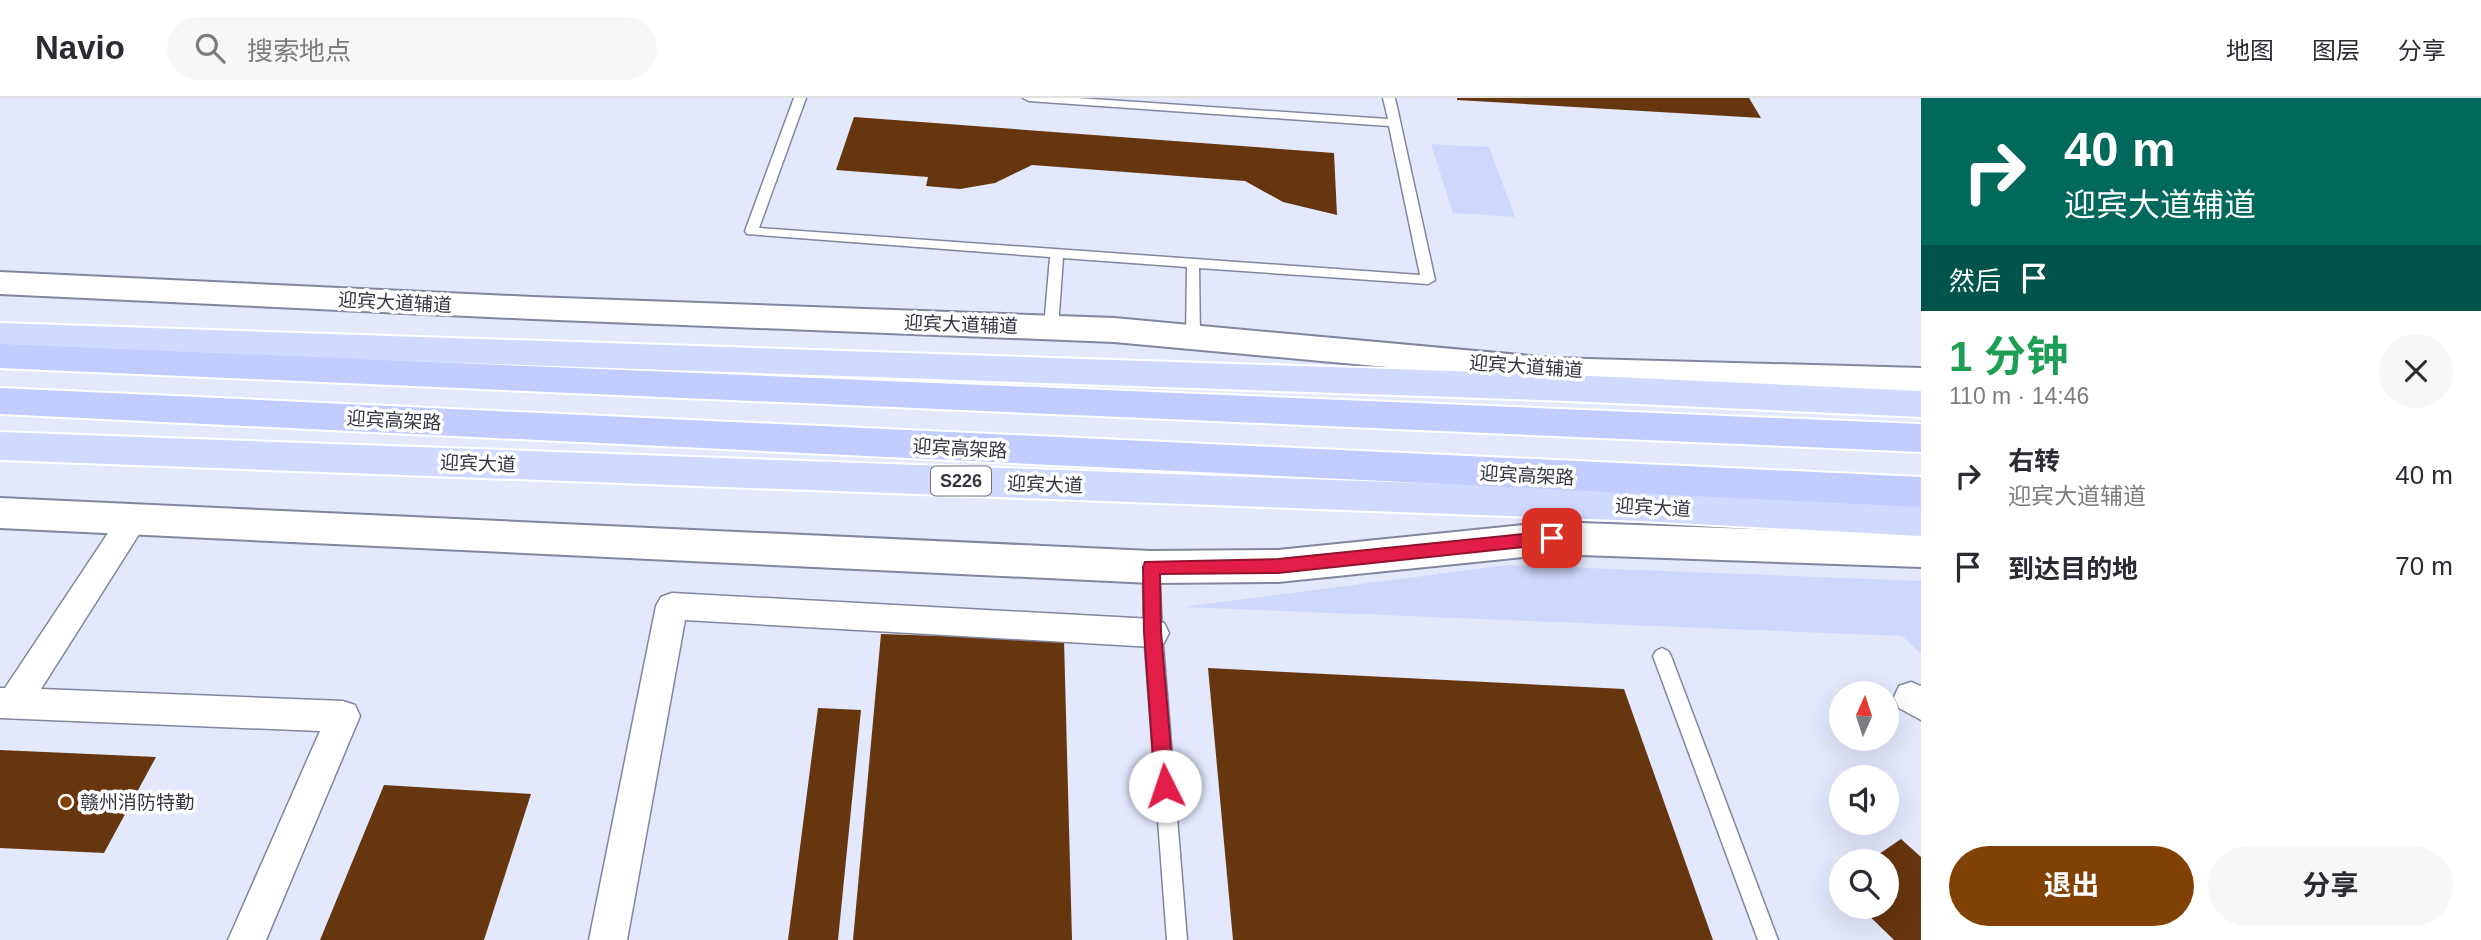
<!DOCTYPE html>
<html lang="zh">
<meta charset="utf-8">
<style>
:root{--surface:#fff;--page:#f7f7f7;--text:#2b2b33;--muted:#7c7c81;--line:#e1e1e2;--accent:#824205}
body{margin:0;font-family:Helvetica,"Noto Sans SC",sans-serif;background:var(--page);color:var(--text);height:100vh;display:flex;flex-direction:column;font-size:26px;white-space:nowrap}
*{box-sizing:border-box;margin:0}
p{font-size:23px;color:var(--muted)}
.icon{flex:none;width:38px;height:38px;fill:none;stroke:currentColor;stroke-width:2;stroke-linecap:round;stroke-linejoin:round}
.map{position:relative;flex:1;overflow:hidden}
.details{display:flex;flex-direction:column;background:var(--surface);width:560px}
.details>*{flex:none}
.top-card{background:#00695c;color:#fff;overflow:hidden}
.needle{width:46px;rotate:3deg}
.controls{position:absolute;left:1829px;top:583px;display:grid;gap:14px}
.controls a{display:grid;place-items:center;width:70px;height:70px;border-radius:50%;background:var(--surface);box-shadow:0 7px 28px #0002;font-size:35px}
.pin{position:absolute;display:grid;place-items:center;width:60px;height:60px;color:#fff;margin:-30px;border-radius:14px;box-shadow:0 4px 10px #0006}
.me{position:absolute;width:77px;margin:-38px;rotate:356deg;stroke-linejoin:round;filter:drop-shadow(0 0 5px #0008)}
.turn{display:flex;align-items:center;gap:24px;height:147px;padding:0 28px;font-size:32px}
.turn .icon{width:91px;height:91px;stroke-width:2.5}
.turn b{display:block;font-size:49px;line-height:60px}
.then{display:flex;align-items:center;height:66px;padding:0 28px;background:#0003;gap:14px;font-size:26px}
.round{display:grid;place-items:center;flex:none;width:74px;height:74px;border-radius:37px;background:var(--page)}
.summary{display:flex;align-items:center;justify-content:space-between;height:119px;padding:0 28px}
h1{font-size:42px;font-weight:700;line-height:52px;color:#1e9e55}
.button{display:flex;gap:14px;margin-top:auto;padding:14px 28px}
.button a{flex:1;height:80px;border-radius:42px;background:var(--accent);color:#fff;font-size:28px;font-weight:700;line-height:80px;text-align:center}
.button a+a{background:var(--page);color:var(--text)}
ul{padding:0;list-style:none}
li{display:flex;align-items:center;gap:21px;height:91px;padding:0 28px}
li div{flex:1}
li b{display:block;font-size:26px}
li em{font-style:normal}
header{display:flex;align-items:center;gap:42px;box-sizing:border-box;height:98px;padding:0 35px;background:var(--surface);border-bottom:2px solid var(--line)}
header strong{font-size:33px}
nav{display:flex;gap:38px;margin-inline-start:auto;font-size:24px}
.search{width:490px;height:63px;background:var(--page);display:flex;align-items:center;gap:18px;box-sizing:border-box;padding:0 24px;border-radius:38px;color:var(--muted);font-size:26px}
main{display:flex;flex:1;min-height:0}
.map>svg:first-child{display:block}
.green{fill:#cfd7fd}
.building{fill:#66360e}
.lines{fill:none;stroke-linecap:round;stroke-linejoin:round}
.service-casing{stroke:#81869e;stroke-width:3}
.minor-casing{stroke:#81869e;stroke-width:3}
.tertiary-casing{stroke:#81869e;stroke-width:4}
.primary-casing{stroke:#fff;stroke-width:4}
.trunk-casing{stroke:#fff;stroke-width:4}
.service{fill:#fff;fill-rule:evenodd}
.minor{fill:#fff;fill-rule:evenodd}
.tertiary{fill:#fff;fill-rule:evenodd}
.primary{fill:#d1d9ff;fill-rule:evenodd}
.trunk{fill:#c2ccff;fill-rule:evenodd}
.route{fill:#e11d48;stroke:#92132f;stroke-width:2}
.poi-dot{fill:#824205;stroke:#fff;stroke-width:2.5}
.labels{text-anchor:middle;stroke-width:7;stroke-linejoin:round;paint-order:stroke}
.shield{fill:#fff;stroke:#71727a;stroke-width:2}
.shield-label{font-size:18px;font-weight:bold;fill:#343641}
.street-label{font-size:19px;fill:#343641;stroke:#fff}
.poi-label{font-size:19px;fill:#343641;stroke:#fff;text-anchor:start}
</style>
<header>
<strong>Navio</strong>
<div class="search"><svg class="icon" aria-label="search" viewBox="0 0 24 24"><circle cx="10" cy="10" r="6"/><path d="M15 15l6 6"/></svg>搜索地点</div>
<nav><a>地图</a><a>图层</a><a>分享</a></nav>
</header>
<main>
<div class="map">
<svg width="1921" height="842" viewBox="0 0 1921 842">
<rect width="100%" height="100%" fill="#e3e8fd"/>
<g class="green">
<polygon points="1431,46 1489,49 1515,119 1453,115"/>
<polygon points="1508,467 1921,483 1921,556 1902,538 1183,509"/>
</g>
<g class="building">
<polygon points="1457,0 1749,0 1761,20 1457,2"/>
<polygon points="854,19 1334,55 1337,117 1283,104 1245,83 1032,67 995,85 960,91 926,88 928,79 836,72"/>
<polygon points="881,536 1064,542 1072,842 853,842"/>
<polygon points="1208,570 1624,591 1713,842 1233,842"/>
<polygon points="818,610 861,612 838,842 788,842"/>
<polygon points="0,652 156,659 104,755 0,750"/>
<polygon points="384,687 531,696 484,842 320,842"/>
<polygon points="1901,741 1921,759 1921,842 1894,842 1859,808 1886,808 1886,763 1869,763"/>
</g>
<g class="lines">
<defs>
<g id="service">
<polygon points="794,0 806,0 759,130 1420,177 1389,28 1029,3 1023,0 1078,0 1388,21 1383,0 1395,0 1435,182 1428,186 1199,170 1200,239 1193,244 1186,239 1187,169 1063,160 1058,229 1051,234 1044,229 1050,159 747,136 745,133"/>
<polygon points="1151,462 1157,464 1159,469 1162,535 1187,842 1167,842 1144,535 1143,469 1145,464"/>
<polygon points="1662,550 1668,553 1671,558 1778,842 1758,842 1653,558 1656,553"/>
</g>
<g id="minor">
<polygon points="133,410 144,414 148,422 41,591 343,603 355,607 360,618 266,842 228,842 320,633 0,620 0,590 5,590 122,414"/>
<polygon points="672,495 1153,521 1164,525 1169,535 1164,545 1153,549 685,522 627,842 589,842 656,508 661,499"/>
<polygon points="1911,584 1921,588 1921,622 1899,610 1894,599 1899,588"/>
</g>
<g id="tertiary">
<polygon points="0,174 533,199 1114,220 1552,260 1921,270 1921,296 1552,284 1114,244 533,221 0,196"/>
<polygon points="0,400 1151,453 1278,452 1552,424 1921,437 1921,469 1552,456 1278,484 1151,485 0,430"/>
</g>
<g id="primary">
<polygon points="0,225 1569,277 1921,293 1921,319 1569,303 0,249"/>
<polygon points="0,334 1642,393 1921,408 1921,438 1642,423 0,362"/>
</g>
<g id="trunk">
<polygon points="0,246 1921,326 1921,354 0,270"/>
<polygon points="0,290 1921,379 1921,409 0,316"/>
</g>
</defs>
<use href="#service" class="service-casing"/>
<use href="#minor" class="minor-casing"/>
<use href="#tertiary" class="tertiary-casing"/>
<use href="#primary" class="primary-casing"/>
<use href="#trunk" class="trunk-casing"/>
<use href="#service" class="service"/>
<use href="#minor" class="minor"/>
<use href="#tertiary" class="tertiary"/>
<use href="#primary" class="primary"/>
<use href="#trunk" class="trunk"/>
</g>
<polygon class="route" points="1552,433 1557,435 1560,440 1557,445 1552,446 1278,475 1160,476 1161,534 1174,688 1171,695 1165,697 1158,695 1155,688 1144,534 1143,469 1145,464 1278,461"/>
<circle class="poi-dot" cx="66" cy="704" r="7"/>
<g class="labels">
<rect class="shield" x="931" y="368.5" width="60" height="29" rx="5"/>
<g class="shield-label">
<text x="961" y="389">S226</text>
</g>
<g class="street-label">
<text transform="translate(395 204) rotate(3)" y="7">迎宾大道辅道</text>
<text transform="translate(961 226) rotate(2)" y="7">迎宾大道辅道</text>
<text transform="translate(1526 268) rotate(4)" y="7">迎宾大道辅道</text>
<text transform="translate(394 322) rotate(3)" y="7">迎宾高架路</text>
<text transform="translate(960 350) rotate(3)" y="7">迎宾高架路</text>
<text transform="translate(478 365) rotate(2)" y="7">迎宾大道</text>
<text transform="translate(1527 377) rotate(3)" y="7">迎宾高架路</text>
<text transform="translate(1045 386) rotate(2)" y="7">迎宾大道</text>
<text transform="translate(1653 409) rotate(3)" y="7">迎宾大道</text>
</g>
<g class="poi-label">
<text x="80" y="711">赣州消防特勤</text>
</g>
</g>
</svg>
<div class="controls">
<a><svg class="needle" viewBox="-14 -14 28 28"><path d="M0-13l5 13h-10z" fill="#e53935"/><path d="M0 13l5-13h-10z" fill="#7c7c81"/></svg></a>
<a><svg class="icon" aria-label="sound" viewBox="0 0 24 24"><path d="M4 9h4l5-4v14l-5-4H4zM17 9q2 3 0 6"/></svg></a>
<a><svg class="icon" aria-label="search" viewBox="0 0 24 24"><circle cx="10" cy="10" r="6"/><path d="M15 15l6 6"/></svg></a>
</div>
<div class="pin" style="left:1552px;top:440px;background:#d93025"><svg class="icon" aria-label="arrive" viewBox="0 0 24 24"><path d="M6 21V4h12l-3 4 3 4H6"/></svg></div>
<svg class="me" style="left:1165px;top:688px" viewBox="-20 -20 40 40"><circle r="19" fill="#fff"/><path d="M0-13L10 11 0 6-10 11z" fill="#e11d48"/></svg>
</div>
<section class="details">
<div class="top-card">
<div class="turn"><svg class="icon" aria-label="right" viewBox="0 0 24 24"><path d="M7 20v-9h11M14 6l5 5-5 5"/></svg><div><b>40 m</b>迎宾大道辅道</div></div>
<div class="then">然后<svg class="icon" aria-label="arrive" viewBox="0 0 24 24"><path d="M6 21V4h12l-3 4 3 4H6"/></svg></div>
</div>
<div class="summary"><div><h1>1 分钟</h1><p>110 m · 14:46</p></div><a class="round"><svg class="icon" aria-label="close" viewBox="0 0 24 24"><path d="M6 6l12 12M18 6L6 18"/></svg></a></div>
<ul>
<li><svg class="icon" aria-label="right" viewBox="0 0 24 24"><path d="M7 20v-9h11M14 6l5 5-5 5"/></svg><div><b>右转</b><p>迎宾大道辅道</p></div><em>40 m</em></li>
<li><svg class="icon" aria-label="arrive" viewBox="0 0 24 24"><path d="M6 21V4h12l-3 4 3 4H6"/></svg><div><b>到达目的地</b></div><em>70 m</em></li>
</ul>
<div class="button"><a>退出</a><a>分享</a></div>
</section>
</main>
